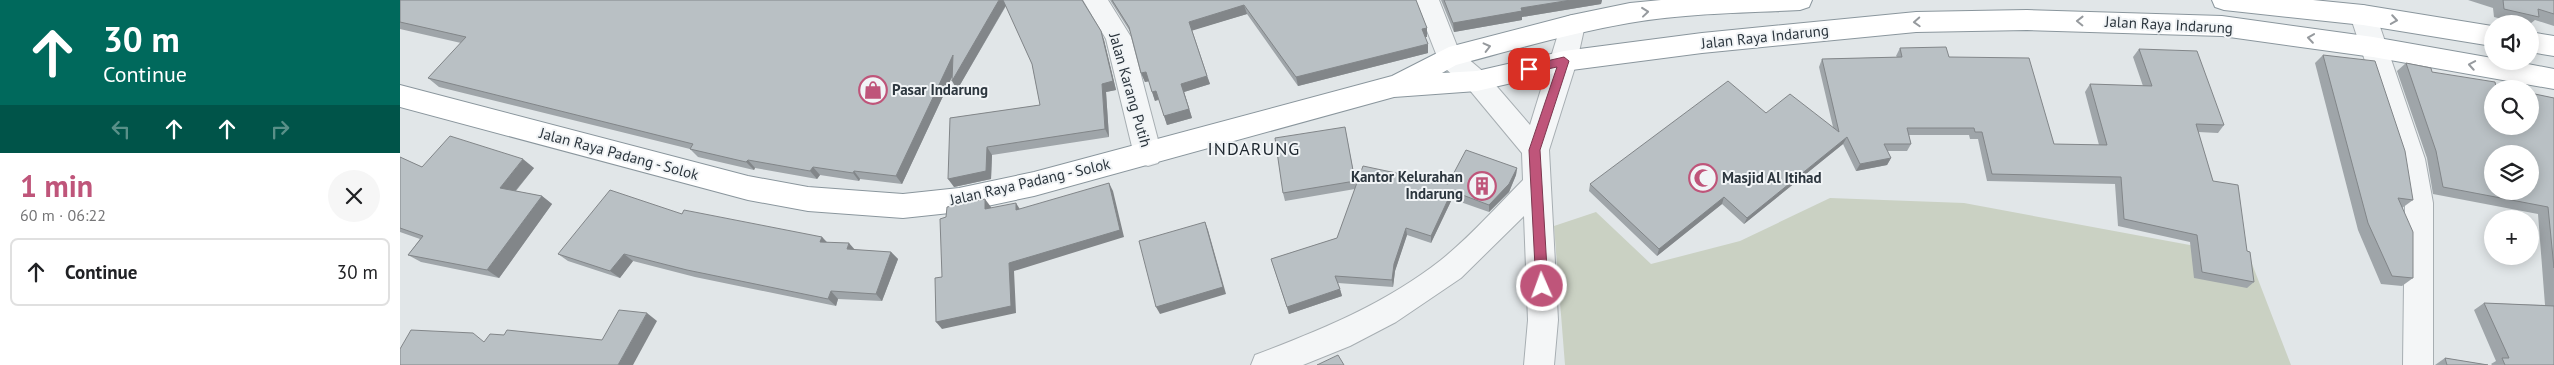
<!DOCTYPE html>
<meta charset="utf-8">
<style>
:root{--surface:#fff;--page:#f6f6f6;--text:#202124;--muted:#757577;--line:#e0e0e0;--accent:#bf557a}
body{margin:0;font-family:"PT Sans",sans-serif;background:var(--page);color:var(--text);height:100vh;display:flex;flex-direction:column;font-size:19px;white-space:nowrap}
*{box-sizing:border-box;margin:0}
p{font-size:16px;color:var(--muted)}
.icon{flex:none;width:28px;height:28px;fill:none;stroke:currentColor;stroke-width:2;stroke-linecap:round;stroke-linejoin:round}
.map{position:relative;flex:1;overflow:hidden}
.side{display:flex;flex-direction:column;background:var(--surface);width:400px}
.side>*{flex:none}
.guide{background:#00695c;color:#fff;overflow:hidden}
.buttons{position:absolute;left:2084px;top:15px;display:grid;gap:10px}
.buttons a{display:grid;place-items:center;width:55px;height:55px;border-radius:50%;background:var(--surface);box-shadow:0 2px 12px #0003;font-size:25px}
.pin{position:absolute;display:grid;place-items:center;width:42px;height:42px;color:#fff;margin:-21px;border-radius:10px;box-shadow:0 2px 8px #0006}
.me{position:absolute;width:55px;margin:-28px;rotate:358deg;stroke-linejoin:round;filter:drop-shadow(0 0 4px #0008)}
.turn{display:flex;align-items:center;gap:18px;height:105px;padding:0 20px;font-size:22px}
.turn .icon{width:65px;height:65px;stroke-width:2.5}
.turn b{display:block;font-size:35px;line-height:42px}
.lanes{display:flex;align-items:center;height:48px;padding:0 20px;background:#0003;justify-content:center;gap:25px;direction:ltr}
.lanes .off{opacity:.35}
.round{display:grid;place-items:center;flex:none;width:52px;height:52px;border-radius:26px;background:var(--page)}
.summary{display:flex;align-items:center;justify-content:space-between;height:85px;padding:0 20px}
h1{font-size:30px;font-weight:600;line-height:38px;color:var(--accent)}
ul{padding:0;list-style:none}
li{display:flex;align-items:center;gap:15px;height:68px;margin:0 10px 8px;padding:0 10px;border:2px solid var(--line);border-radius:8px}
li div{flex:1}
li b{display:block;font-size:19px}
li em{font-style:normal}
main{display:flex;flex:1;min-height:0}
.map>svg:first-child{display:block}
.green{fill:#cad1c3}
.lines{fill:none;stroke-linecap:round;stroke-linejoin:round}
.minor-casing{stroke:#a7aeb2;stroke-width:2}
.trunk-casing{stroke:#8a969d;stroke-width:2}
.minor{fill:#f4f6f7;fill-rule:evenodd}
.trunk{fill:#fff;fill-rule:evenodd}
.wall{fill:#9fa5a9}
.shaded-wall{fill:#828689}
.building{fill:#b9c0c4;stroke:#828689;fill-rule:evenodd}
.oneway{stroke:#969a9e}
.route{fill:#bf557a;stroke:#7c374f}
.labels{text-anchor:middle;stroke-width:4;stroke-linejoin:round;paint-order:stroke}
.street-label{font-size:15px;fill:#2c363e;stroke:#f1f4f6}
.poi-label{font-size:15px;font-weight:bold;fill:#2c363e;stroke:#f1f4f6;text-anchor:start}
.quarter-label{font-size:18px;letter-spacing:1px;fill:#1e272f;stroke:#f1f4f6}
</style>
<main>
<section class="side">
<div class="guide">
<div class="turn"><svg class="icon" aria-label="ahead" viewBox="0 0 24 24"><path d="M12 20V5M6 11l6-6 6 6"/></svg><div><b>30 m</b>Continue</div></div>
<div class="lanes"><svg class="icon off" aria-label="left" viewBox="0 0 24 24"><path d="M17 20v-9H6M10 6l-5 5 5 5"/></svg><svg class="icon" aria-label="ahead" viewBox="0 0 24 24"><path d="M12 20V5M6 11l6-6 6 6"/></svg><svg class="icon" aria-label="ahead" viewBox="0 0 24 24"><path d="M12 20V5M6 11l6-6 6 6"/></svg><svg class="icon off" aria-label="right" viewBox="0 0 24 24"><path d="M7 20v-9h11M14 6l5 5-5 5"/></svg></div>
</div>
<div class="summary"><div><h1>1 min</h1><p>60 m · 06:22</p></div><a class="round"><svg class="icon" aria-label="close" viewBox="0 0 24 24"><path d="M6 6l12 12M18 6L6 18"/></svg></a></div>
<ul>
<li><svg class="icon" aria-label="ahead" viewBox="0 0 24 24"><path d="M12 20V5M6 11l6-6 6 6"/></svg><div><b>Continue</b></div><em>30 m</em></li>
</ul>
</section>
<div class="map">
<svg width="2154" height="365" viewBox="0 0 2154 365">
<rect width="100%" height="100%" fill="#e1e6e8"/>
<polygon class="green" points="1430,198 1564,203 1849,256 1891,365 1165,365 1154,226 1196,212 1251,264 1340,241"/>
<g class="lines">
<defs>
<g id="minor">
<polygon points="683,0 708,0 731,37 762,155 758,163 748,166 738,163 734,155 706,39"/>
<path d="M1015,0H1039L1059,51L1086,74L1130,125L1163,18L1172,15L1181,18L1185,25L1177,61L1149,150L1158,320L1154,365H1124L1128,320L1124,216L1061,278L996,322L950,346L903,365H851L855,355C921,330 985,304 1041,260C1071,236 1096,207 1123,180L1122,153L1068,88L1040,64Z"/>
<polygon points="1963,5 1972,8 1976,15 2025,159 2033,203 2033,365 2003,365 2005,203 1997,159 1950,15 1954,8"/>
</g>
<g id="trunk">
<path d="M1261,0H1412L1409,7L1400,10C1343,13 1286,13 1229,23C1171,33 1113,50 1056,65L1042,73L1077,71L1164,51L1302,33L1516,12L1627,10L1822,16L1973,37L2092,58V61H2112L2154,69V89L1973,57L1822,36L1627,30L1516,32L1302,53L1164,71L1077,91L994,97L634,196L559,212L503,218L408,211L348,200L0,107V85L348,176L408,187L503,194L559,188L634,172L992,76L1049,47L1172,15L1230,3Z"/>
<polygon points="1812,0 1913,0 1963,5 2092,26 2092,46 1963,25 1824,10 1815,7"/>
<polygon points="2130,32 2154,36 2154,56 2130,52"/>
</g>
</defs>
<use href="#minor" class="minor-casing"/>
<use href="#trunk" class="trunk-casing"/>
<use href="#minor" class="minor"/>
<use href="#trunk" class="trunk"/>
</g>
<g class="wall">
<polygon points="0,0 682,0 704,40 716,90 706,92 709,137 592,155 591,179 554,187 550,118 640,105 632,64 606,6 557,90 552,77 502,184 460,179 459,181 420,175 417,179 355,168 354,170 298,157 290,149 39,87 28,78 61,43 0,29"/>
<polygon points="710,0 1016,0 1027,28 1027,37 1025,37 1028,53 898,86 847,14 792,30 810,84 784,92 792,118 767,125 759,100 755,101 749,81 745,82 741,73 731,33"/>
<polygon points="1041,0 1202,0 1201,4 1122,17 1122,20 1054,32"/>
<polygon points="2068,0 2154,0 2154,26 2135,20 2130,24 2121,24 2094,17 2093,8"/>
<polygon points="1500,48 1549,57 1654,144 1699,145 1685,92 1690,84 1743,86 1733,57 1739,49 1824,125 1818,133 1798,132 1813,181 1847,251 1854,282 1847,288 1794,278 1790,242 1718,226 1715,184 1587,181 1578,139 1570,139 1569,135 1509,135 1511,144 1507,151 1487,151 1491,158 1487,165 1456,171 1443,144 1344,224 1322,204 1257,256 1189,191 1190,184 1366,113 1433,127 1419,67 1422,59 1497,57 1496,56"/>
<polygon points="1923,55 2013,200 2002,208 2013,278 2002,286 1981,284 1958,230 1915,63"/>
<polygon points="2006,63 2032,72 2096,87 2154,98 2154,365 2092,365 2091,364 2096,361 2074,310 2084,303 2145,305 2138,214 2033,194 2027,158 1997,71"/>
<polygon points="945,127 956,185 1048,184 1117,168 1116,175 1109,192 1089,212 1052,199 1031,243 1007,235 995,271 993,287 938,283 942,296 889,314 871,259 937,238 955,189 885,201 883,193"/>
<polygon points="0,157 22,167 134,168 116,191 142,196 152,204 99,278 21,262 8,255 20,239 0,232"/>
<polygon points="282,214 422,237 427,242 454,250 491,252 498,259 482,301 438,299 436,306 295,277 233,261 220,278 168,261 158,254"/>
<polygon points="2045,358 2088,365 2035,365"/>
</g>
<g class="shaded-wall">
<polygon points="599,0 603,0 606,5 557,90 552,81"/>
<polygon points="1171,0 1202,0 1201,4 1122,17 1122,20 1054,32 1053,23 1121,8"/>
<polygon points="844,5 847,14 791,31 789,22"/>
<polygon points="1027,28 1027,37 1023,37 1022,29"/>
<polygon points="701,31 704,40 716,90 706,92 709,137 705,129 702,84"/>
<polygon points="1028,44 1028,53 898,86 896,77"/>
<polygon points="553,55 558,64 502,184 496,176"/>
<polygon points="746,72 750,81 745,82 741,73"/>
<polygon points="807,76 810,84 784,92 792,118 767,125 764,116 781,84"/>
<polygon points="756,91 759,99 755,101 752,92"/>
<polygon points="1447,137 1443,144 1344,224 1347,218"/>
<polygon points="587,147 592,155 591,179 554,187 548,179"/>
<polygon points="1491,158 1487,165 1456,171 1460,164"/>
<polygon points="123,159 134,168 111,196 100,188"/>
<polygon points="348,160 355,168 354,170 346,162"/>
<polygon points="413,167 420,175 417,179 410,171"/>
<polygon points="1117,168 1116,175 1109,192 1089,212 1089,205"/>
<polygon points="454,171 460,179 459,181 453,173"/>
<polygon points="709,183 713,191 724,237 614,271 616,313 542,329 536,322"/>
<polygon points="1052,191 1052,199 1031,243 1031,236"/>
<polygon points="142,196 152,204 99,278 87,270"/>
<polygon points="1324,197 1322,204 1257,256 1259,249"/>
<polygon points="585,199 591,207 591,217 585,209"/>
<polygon points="616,203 621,211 616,210"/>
<polygon points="805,222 808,230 826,294 760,314 756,307"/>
<polygon points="1006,228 1007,235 995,271 993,287 992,280 994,264"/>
<polygon points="422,237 429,245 420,242"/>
<polygon points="449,243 456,251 447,249"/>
<polygon points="491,252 498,259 482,301 476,294"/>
<polygon points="224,254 233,261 220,278 210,271"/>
<polygon points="940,289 942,296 889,314 887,307"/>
<polygon points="431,291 438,299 436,306 428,299"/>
<polygon points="247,313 257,321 233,365 218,365"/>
</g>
<g class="building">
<polygon points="0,0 599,0 552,81 553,55 496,176 454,171 453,173 413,167 410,171 348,160 346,162 290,149 293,144 28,78 66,37 0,22"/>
<polygon points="603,0 682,0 701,31 713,81 702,84 705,129 587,147 586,171 548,179 550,118 640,105 632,64"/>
<polygon points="712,0 1016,0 1027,28 1022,29 1028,44 896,77 844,5 789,22 807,76 781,84 789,109 764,116 756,91 752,92 746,72 741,73 729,27"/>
<polygon points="1044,0 1171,0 1121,8 1122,11 1053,23"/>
<polygon points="2103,0 2154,0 2154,14 2138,9 2139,17 2104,9"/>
<polygon points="1546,47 1549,57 1629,58 1654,144 1707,145 1690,84 1752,86 1739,49 1797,51 1824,125 1796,124 1813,181 1838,185 1847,251 1850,252 1854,282 1802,272 1797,235 1724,219 1721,177 1592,174 1582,132 1575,132 1574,128 1507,128 1511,144 1484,144 1491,158 1460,164 1447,137 1347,218 1324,197 1259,249 1190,184 1328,81 1366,113 1390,94 1439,132 1422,59 1502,57 1500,48"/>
<polygon points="1923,55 1975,61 2005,151 2013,200 1998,198 2013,232 2013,278 1992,276 1968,223"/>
<path d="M2006,63L2031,68L2032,72L2095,82L2096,87L2105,89H2092V126H2130V93L2154,98V268L2148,207L2043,187L2036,151ZM2092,154H2130V191H2092Z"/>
<polygon points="945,127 955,181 883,193 875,138"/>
<polygon points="50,136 123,159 100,188 142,196 87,270 8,255 23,236 0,228 0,157 22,167"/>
<polygon points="1066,150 1117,168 1109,184 1089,205 1052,191 1031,236 1006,228 994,264 992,280 935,276 940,289 887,307 871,259 937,238 963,166 1048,184"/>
<polygon points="709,183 720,230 609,263 611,306 536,322 535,278 542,277 540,219 546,217 547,207 585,199 585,209 616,203 616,210"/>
<polygon points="210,190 282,214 284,210 422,237 420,242 449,243 447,249 491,252 476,294 431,291 428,299 287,270 224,254 210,271 158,254"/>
<polygon points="805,222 823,287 756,307 739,241"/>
<polygon points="2084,303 2154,306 2154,365 2105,365 2102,358 2109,358"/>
<polygon points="219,310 247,313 218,365 0,365 0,349 11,330 73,333 84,342 90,334 104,335 107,330 202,340"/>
<polygon points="938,355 944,365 917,365"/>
<polygon points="2045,358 2088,365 2047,365"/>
</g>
<defs><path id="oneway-chevron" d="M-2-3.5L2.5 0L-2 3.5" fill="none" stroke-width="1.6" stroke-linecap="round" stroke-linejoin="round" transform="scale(1.25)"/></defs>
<g class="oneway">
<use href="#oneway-chevron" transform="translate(1245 12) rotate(-6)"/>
<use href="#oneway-chevron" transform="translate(1994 20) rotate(9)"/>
<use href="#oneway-chevron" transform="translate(1680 21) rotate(-179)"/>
<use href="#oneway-chevron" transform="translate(1517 22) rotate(177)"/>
<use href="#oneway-chevron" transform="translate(1911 38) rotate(-172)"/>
<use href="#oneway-chevron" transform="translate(1087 47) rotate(-14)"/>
<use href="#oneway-chevron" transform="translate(2072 65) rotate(-170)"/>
</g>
<polygon class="route" points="1164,57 1169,61 1140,150 1148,286 1142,292 1136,286 1129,150 1157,67 1129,73 1124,69 1129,65"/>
<defs>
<symbol id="shop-ring" viewBox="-11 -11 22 22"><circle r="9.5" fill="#f1f4f6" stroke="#bf557a" stroke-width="1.5"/><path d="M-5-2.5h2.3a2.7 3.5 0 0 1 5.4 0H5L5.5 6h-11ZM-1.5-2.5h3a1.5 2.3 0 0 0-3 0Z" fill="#bf557a"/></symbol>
<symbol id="mosque-ring" viewBox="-11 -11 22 22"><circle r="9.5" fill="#f1f4f6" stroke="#bf557a" stroke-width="1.5"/><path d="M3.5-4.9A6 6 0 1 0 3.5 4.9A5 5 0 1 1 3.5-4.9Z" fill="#bf557a"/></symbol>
<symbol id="building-ring" viewBox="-11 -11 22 22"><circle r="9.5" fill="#f1f4f6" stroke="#bf557a" stroke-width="1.5"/><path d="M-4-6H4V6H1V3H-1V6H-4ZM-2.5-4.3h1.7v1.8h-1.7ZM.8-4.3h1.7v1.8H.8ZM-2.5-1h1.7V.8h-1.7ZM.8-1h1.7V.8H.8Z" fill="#bf557a"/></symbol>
</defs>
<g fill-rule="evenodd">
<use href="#shop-ring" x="457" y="74" width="32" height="32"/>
<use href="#mosque-ring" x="1287" y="162" width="32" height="32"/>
<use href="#building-ring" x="1066" y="170" width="32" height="32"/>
</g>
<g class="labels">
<g class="street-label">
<text transform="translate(1769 25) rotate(3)" y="5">Jalan Raya Indarung</text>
<text transform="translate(1365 37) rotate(-6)" y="5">Jalan Raya Indarung</text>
<text transform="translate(730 90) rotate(74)" y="5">Jalan Karang Putih</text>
<text transform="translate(219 154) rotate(15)" y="5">Jalan Raya Padang - Solok</text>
<text transform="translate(630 182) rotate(-13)" y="5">Jalan Raya Padang - Solok</text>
</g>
<g class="poi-label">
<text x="492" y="95">Pasar Indarung</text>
<text x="1063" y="182" text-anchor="end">Kantor Kelurahan<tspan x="1063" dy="17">Indarung</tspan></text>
<text x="1322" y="183">Masjid Al Itihad</text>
</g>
<g class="quarter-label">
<text x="854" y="155">INDARUNG</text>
</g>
</g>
</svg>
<div class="buttons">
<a><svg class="icon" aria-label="sound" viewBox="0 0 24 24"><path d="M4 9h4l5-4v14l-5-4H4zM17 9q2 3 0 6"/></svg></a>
<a><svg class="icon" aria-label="search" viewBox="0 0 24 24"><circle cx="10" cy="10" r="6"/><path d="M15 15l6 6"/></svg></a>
<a><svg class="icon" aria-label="layers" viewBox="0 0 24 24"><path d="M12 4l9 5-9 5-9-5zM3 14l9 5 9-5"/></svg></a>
<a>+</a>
</div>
<div class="pin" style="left:1129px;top:69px;background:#d93025"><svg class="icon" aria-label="arrive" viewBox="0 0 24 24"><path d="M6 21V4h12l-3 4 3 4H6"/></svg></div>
<svg class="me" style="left:1142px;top:286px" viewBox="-20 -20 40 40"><circle r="17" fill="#bf557a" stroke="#fff" stroke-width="3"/><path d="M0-11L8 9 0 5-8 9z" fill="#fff"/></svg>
</div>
</main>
